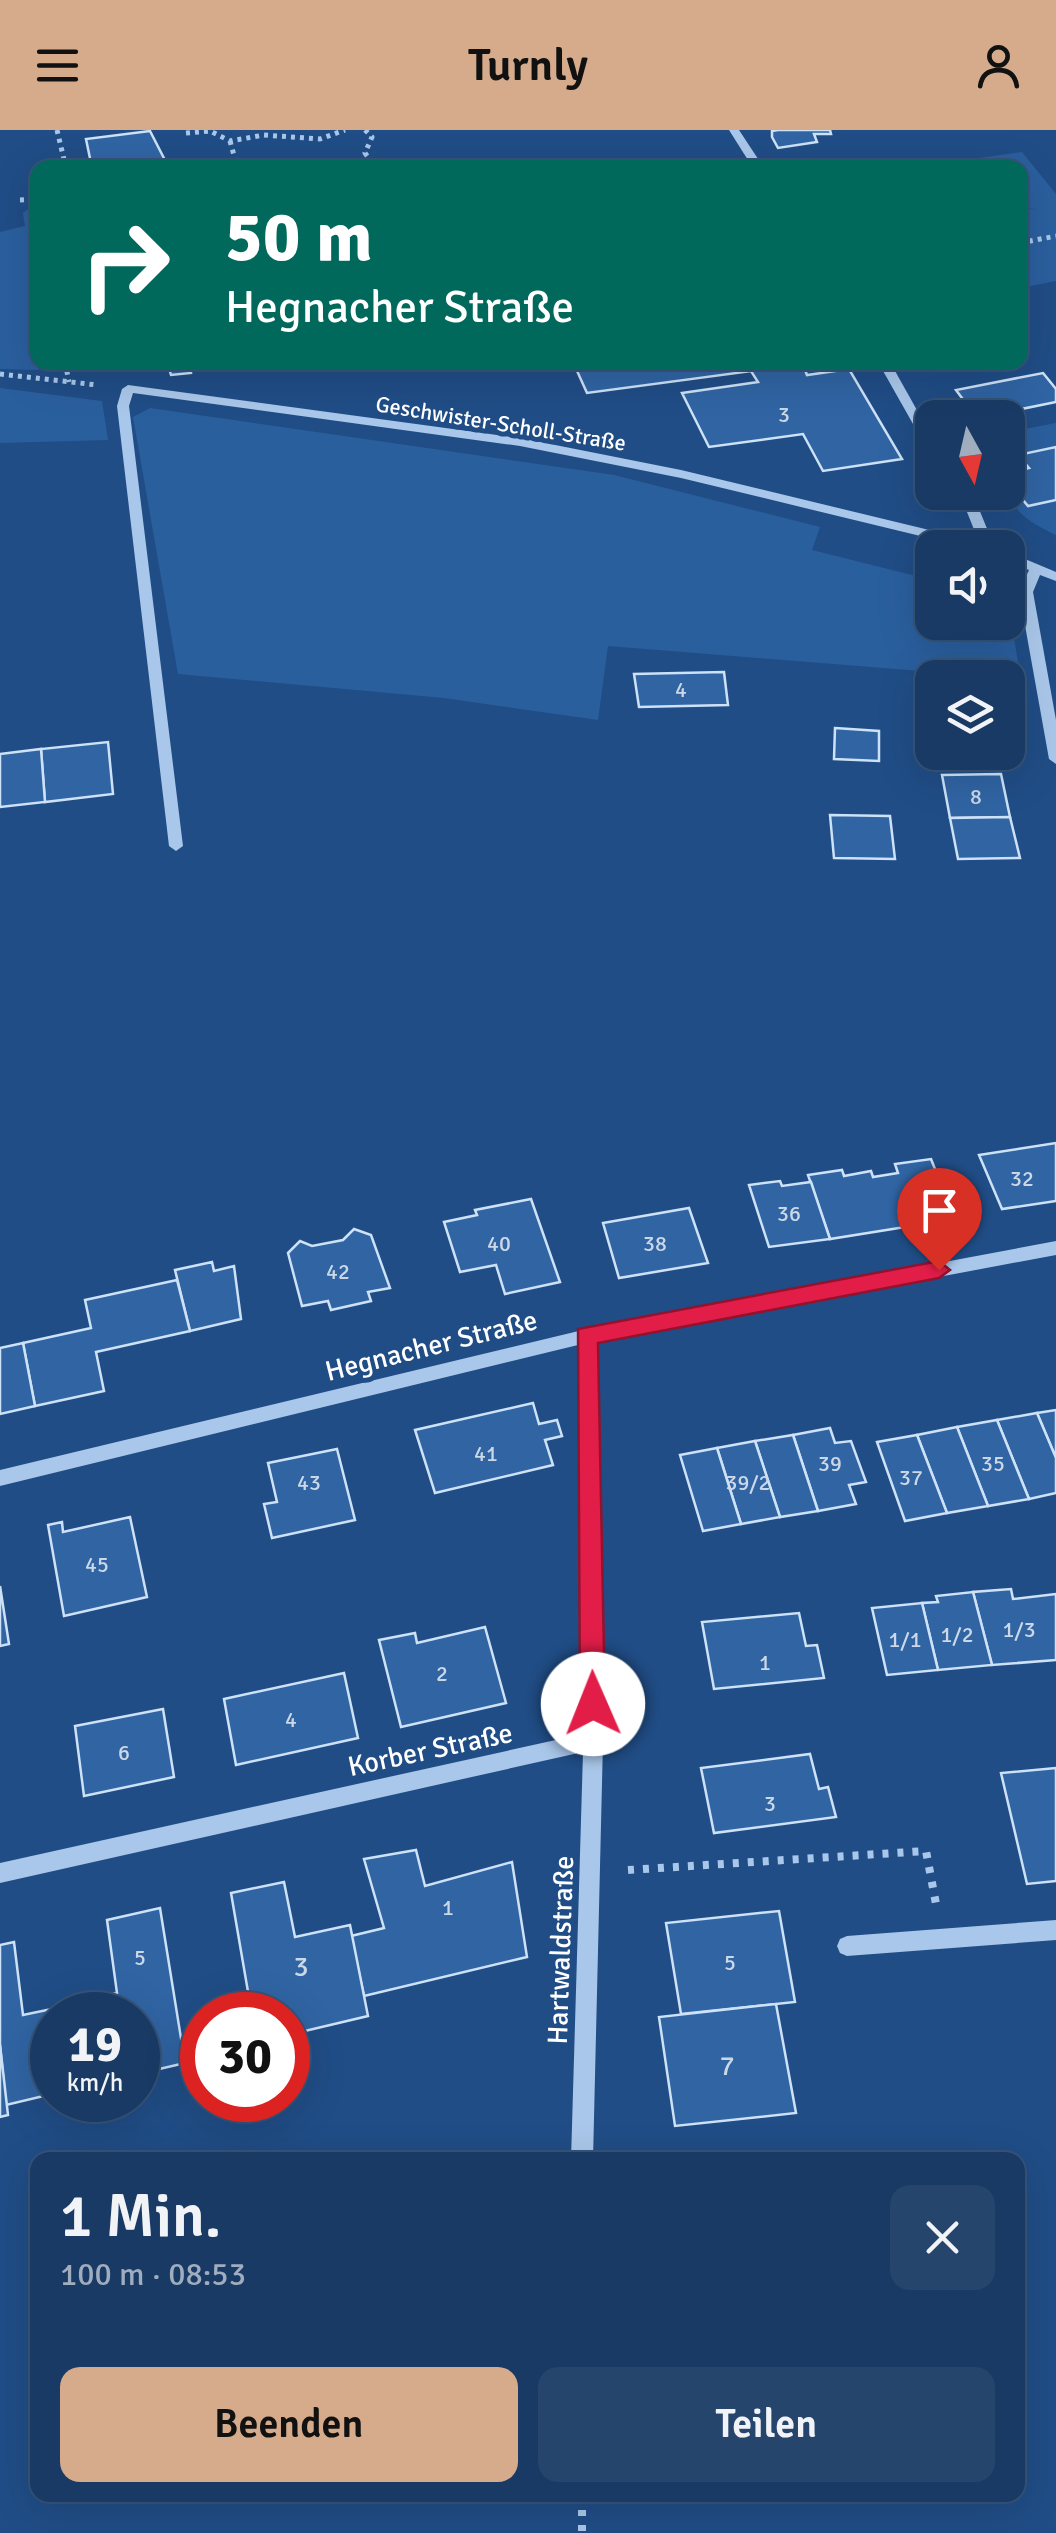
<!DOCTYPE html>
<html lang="de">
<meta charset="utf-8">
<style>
:root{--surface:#183a64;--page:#25456d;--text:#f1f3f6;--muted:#9fadbf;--line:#365478;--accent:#d6ab8b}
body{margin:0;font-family:Signika,sans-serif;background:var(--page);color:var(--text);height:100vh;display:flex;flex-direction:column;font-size:38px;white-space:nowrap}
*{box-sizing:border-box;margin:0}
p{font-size:32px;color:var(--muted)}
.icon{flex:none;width:55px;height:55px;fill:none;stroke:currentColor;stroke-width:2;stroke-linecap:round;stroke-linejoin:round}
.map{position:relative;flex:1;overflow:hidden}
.drawer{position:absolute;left:30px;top:2022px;width:995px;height:350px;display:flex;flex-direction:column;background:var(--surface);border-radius:20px;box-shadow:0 10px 40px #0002,0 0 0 2px var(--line)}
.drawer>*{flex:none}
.banner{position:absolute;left:30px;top:30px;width:998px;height:210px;border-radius:20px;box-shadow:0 10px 40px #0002,0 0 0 2px var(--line);background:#00695c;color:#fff;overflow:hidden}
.needle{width:65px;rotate:172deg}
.buttons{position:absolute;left:915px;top:270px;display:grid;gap:20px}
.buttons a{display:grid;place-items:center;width:110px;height:110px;border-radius:20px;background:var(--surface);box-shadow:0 10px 40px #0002,0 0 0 2px var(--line);font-size:50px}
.speed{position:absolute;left:30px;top:1862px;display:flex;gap:20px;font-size:50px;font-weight:700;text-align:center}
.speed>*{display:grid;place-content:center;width:130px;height:130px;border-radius:50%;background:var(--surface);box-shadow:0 10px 40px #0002,0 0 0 2px var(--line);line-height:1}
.speed small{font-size:25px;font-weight:400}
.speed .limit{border:15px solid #d22;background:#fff;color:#111}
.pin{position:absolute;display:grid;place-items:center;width:85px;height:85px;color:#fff;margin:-102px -42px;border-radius:50% 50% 50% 0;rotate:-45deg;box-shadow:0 0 10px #0007}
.pin .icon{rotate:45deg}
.me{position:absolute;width:110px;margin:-55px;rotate:359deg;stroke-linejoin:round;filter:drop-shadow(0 0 8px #0008)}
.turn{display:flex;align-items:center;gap:35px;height:210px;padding:0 30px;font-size:45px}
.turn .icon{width:130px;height:130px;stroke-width:2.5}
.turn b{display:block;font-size:70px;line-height:85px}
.round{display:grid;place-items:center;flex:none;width:105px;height:105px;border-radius:20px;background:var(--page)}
.headline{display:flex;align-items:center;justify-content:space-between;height:170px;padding:0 30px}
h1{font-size:60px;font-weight:600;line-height:75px}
.primary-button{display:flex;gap:20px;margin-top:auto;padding:20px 30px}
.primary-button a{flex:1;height:115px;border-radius:20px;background:var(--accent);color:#111;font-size:40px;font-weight:600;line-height:115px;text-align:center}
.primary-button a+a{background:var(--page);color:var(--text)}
header{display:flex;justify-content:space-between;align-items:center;height:130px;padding:0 30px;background:var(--accent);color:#111;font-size:45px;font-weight:600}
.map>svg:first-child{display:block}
.green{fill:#2a5f9e}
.building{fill:#3064a3;stroke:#cde1f7;stroke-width:2.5}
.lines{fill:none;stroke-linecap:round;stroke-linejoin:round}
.path-far1{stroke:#a9c7ea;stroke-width:5;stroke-dasharray:4 5;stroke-linecap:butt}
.path{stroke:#a9c7ea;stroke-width:8;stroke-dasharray:6 9;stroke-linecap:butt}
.minor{fill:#a9c7ea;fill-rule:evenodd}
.route{fill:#e11d48;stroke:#92132f;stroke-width:2.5}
.labels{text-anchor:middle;stroke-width:10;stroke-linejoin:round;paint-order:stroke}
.number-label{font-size:22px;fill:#cbd8e8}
.far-street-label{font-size:22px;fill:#fff;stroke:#204d86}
.street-label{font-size:28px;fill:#fff;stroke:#204d86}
.near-number-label{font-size:28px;fill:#cbd8e8}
</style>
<header><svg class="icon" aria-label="menu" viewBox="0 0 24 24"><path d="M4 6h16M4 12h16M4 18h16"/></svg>Turnly<svg class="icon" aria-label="person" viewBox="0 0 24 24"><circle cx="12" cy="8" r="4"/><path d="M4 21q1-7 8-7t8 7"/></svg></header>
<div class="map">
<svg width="1056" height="2403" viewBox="0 0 1056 2403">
<rect width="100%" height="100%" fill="#204d86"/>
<g class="green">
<polygon points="1022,22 1056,64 1056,151 1020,158 1020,81 1035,78 1020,80 1020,38 916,37"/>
<polygon points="37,72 38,232 46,233 38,240 0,239 0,102 25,96 23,83"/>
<polygon points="0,258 102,271 108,310 0,313"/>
<polygon points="150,278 614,345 820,397 812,420 932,450 932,492 1008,492 1008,470 1021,552 1008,548 608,516 598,590 444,568 178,544 133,287"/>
<path d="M1056,293V405C997,378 1008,361 1008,302Z"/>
</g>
<g class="building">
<polygon points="830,0 831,4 814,4 817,12 778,18 772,7 772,1 778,0"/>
<polygon points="150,1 169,38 92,38 86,9"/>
<polygon points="120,232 189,232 191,243 171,245 168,235 122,240"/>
<polygon points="573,232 802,232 807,245 849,239 902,329 823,341 803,304 709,317 682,263 758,252 751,241 587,263"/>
<polygon points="1043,243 1056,259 1056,272 977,288 956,260"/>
<polygon points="1056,317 1056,370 1028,376 1008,352 1008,343 1029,338 1018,325"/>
<polygon points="724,542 728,575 639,577 634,544"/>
<polygon points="835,598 879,601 879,631 834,629"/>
<polygon points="108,612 113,664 45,672 41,619"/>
<polygon points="41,619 45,672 0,677 0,624"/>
<polygon points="1001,644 1010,687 950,688 942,645"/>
<polygon points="830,685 890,686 895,729 834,728"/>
<polygon points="1010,687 1020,728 958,729 950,688"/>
<polygon points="1056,1013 1056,1071 1002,1079 979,1025"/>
<polygon points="931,1029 955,1089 830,1109 808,1045 842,1040 844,1046 871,1041 873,1047 898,1043 895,1034"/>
<polygon points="780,1051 782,1056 811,1052 830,1109 769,1117 749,1055"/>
<polygon points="531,1069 560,1152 505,1164 496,1135 460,1142 444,1092 477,1085 475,1080"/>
<polygon points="689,1078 708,1133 619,1148 603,1093"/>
<polygon points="354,1099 371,1105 390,1158 368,1162 371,1171 331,1180 328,1171 302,1176 288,1123 300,1111 312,1116 343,1110"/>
<polygon points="212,1132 214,1141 234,1136 241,1189 190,1201 175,1140"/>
<polygon points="177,1150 190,1201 96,1222 104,1261 35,1276 23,1213 91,1198 85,1170"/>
<polygon points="23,1213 35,1276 0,1284 0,1218"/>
<polygon points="533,1273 539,1294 557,1290 562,1306 545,1310 553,1335 435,1363 415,1300"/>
<polygon points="1056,1280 1056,1328 1037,1283"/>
<polygon points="1037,1283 1056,1328 1056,1363 1029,1369 997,1290"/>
<polygon points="997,1290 1029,1369 988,1376 957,1297"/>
<polygon points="957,1297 988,1376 947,1383 917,1305"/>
<polygon points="830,1298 835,1313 851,1311 866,1352 849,1355 856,1374 818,1381 793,1305"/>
<polygon points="793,1305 818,1381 780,1387 755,1311"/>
<polygon points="917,1305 947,1383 905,1391 877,1312"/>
<polygon points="755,1311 780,1387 741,1394 717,1318"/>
<polygon points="717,1318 741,1394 703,1401 680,1325"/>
<polygon points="337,1319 355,1390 272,1408 264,1374 277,1372 268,1333"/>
<polygon points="130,1387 147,1467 64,1486 48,1395 62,1392 63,1402"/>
<polygon points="0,1456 9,1514 0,1516"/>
<polygon points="1011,1459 1013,1469 1056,1464 1056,1530 992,1535 973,1462"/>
<polygon points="973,1462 992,1535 938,1540 922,1473 938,1472 936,1466"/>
<polygon points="922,1473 938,1540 887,1545 872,1478"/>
<polygon points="799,1483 806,1516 817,1515 824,1548 714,1559 702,1492"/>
<polygon points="485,1497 506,1573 401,1597 379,1510 415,1503 417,1513"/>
<polygon points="344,1543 358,1608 236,1635 224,1569"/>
<polygon points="163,1579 174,1647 84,1666 75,1596"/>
<polygon points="810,1624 819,1659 828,1657 836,1687 714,1703 701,1638"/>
<polygon points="1056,1638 1056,1751 1027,1754 1001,1643"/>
<polygon points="416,1720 425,1756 512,1732 527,1827 364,1866 351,1806 384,1798 364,1729"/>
<polygon points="284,1752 295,1807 350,1795 368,1886 288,1905 288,1885 252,1885 231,1763"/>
<polygon points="160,1778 185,1933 138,1944 138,1885 67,1885 66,1876 117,1863 107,1790"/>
<polygon points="779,1781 795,1872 681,1884 666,1793"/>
<polygon points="14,1812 23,1885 66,1876 67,1885 52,1885 52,1964 6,1975 0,1915 0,1815"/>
<polygon points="776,1874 796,1983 675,1996 659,1887"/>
<polygon points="0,1915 8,1985 0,1987"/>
</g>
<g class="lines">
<g class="path-far1">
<polyline points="57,0 66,38"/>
<polyline points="365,0 372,7 365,23 376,38"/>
<polyline points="186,3 210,1 230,11 264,5 320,9 345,0"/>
<polyline points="230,11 237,36 277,38"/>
<polyline points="20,70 38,69"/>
<polyline points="1020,113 1056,106"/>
<polyline points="65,232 69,252"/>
<polyline points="0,244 97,255"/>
</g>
<g class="path">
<polyline points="628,1740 926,1721 936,1774"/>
<polyline points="582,2365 582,2403"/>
</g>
<g class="minor">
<polygon points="729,0 739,0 764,38 753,38"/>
<polygon points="878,232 890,232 932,307 932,321 926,317"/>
<polygon points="128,255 520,308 681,340 979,412 959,362 972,362 995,418 970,418 681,348 520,316 133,263 129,276 183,716 176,721 169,716 117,276 122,259"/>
<polygon points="1008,422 1056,442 1056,451 1040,445 1033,462 1056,590 1056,634 1049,629 1019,462 1029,440 1008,431"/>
<polygon points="1056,1111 1056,1125 596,1211 603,1611 593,2030 571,2030 583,1622 0,1753 0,1733 583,1604 578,1215 0,1356 0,1340 587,1199"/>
<polygon points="1056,1790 1056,1810 847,1826 840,1823 837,1816 840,1809 847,1806"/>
</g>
</g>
<polygon class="route" points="939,1131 950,1140 939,1148 598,1213 605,1574 602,1583 584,1583 580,1574 578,1199"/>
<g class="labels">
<g class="number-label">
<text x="784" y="292">3</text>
<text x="681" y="567">4</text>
<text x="976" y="674">8</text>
<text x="1022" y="1056">32</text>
<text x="789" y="1091">36</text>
<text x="499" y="1121">40</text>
<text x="655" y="1121">38</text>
<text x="338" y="1149">42</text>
<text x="486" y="1331">41</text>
<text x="830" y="1341">39</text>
<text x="993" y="1341">35</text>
<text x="911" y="1355">37</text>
<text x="309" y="1360">43</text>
<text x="748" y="1360">39/2</text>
<text x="97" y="1442">45</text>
<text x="1019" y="1507">1/3</text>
<text x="957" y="1512">1/2</text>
<text x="905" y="1517">1/1</text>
<text x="765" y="1540">1</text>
<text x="442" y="1551">2</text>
<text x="291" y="1597">4</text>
<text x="124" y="1630">6</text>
<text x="770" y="1681">3</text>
<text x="448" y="1785">1</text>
<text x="140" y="1835">5</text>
<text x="730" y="1840">5</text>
</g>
<g class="far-street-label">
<text transform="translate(501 293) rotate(9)" y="8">Geschwister-Scholl-Straße</text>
</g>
<g class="street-label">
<text transform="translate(431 1215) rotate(-14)" y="10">Hegnacher Straße</text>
<text transform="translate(430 1619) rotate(-12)" y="10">Korber Straße</text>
<text transform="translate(560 1820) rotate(-88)" y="10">Hartwaldstraße</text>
</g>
<g class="near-number-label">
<text x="301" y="1846">3</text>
<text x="727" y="1945">7</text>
</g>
</g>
</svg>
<div class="buttons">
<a><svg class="needle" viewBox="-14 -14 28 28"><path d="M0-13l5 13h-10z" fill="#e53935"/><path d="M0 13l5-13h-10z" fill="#9fadbf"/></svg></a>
<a><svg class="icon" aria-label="sound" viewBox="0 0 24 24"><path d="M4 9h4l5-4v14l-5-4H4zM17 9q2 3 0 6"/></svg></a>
<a><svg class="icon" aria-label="layers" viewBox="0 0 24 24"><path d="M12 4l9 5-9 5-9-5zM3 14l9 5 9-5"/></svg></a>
</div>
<div class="speed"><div>19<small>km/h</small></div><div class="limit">30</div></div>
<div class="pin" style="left:939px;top:1140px;background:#d93025"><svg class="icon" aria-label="arrive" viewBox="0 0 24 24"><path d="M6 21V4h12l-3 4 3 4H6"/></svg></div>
<svg class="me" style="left:593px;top:1574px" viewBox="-20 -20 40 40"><circle r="19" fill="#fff"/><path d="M0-13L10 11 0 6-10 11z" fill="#e11d48"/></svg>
<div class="banner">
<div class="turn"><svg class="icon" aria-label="right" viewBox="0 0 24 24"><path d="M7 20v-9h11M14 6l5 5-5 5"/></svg><div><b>50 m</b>Hegnacher Straße</div></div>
</div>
<section class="drawer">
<div class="headline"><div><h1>1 Min.</h1><p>100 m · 08:53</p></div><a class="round"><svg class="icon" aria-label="close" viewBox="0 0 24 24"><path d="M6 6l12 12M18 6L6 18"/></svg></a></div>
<div class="primary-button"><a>Beenden</a><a>Teilen</a></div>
</section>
</div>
